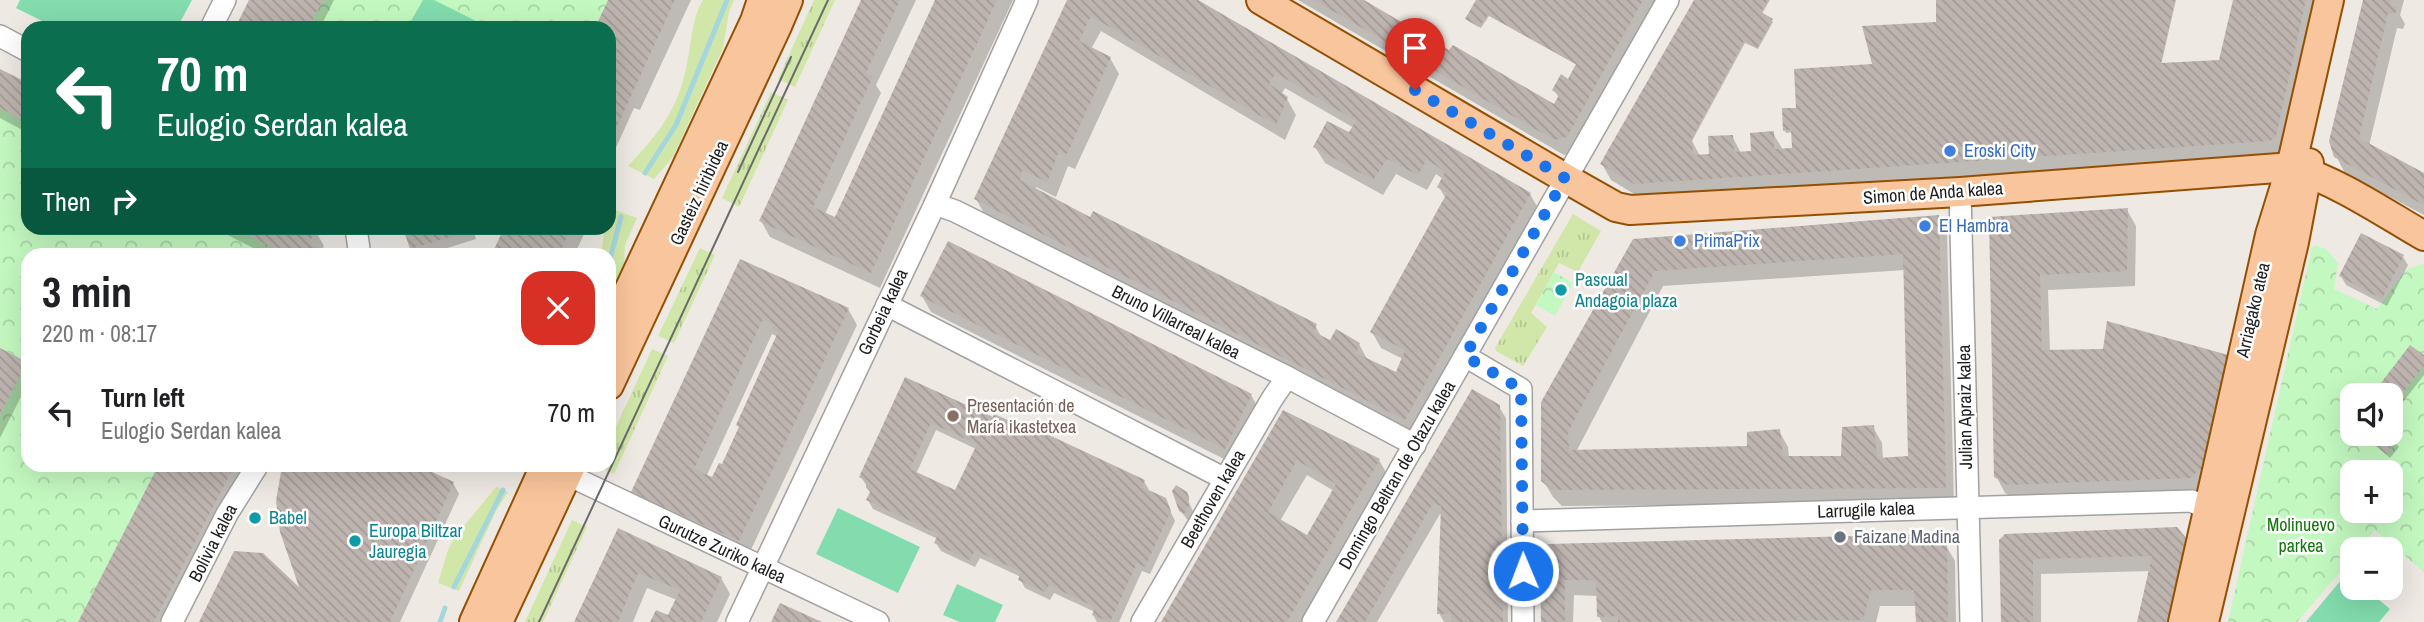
<!DOCTYPE html>
<meta charset="utf-8">
<style>
:root{--surface:#fff;--page:#f6f6f6;--text:#202124;--muted:#757577}
body{margin:0;font-family:"Archivo Narrow",sans-serif;background:var(--page);color:var(--text);height:100vh;display:flex;flex-direction:column;font-size:26px;white-space:nowrap}
*{box-sizing:border-box;margin:0}
p{font-size:23px;color:var(--muted)}
.icon{flex:none;width:38px;height:38px;fill:none;stroke:currentColor;stroke-width:2;stroke-linecap:round;stroke-linejoin:round}
.map{position:relative;flex:1;overflow:hidden}
.panel{position:absolute;left:21px;top:248px;width:595px;height:224px;display:flex;flex-direction:column;background:var(--surface);border-radius:21px;box-shadow:0 7px 28px #0002}
.panel>*{flex:none}
.hud{position:absolute;left:21px;top:21px;width:595px;height:214px;border-radius:21px;box-shadow:0 7px 28px #0002;background:#0b6e4f;color:#fff;overflow:hidden}
.tools{position:absolute;left:2340px;top:383px;display:grid;gap:14px}
.tools a{display:grid;place-items:center;width:63px;height:63px;border-radius:14px;background:var(--surface);box-shadow:0 7px 28px #0002;font-size:35px}
.pin{position:absolute;display:grid;place-items:center;width:60px;height:60px;color:#fff;margin:-72px -30px;border-radius:50% 50% 50% 0;rotate:-45deg;box-shadow:0 0 7px #0007}
.pin .icon{rotate:45deg}
.me{position:absolute;width:77px;margin:-38px;rotate:359deg;stroke-linejoin:round;filter:drop-shadow(0 0 5px #0008)}
.turn{display:flex;align-items:center;gap:24px;height:147px;padding:0 21px;font-size:32px}
.turn .icon{width:91px;height:91px;stroke-width:2.5}
.turn b{display:block;font-size:49px;line-height:60px}
.then{display:flex;align-items:center;height:66px;padding:0 21px;background:#0003;gap:14px;font-size:26px}
.round{display:grid;place-items:center;flex:none;width:74px;height:74px;border-radius:21px;background:var(--page)}
.head{display:flex;align-items:center;justify-content:space-between;height:119px;padding:0 21px}
h1{font-size:42px;font-weight:700;line-height:52px}
ul{padding:0;list-style:none}
li{display:flex;align-items:center;gap:21px;height:91px;padding:0 21px}
li div{flex:1}
li b{display:block;font-size:26px}
li em{font-style:normal}
.map>svg:first-child{display:block}
.grass{fill:url(#grass-tufts)}
.park{fill:url(#park-crowns);fill-rule:evenodd}
.garden{fill:#d0e7a9}
.pitch{fill:#82dcad}
.shadow{fill:#0003;fill-rule:evenodd}
.lines{fill:none;stroke-linecap:round;stroke-linejoin:round}
.stream{stroke:#a4d6db;stroke-width:5}
.building{fill:url(#building-back-hatch);fill-rule:evenodd}
.minor-casing{stroke:#a1a1a1;stroke-width:24}
.major-casing{stroke:#935003;stroke-width:32}
.minor{stroke:#fff;stroke-width:21}
.major{stroke:#f9c59c;stroke-width:28}
.tram{stroke:#6b6b6b;stroke-width:2}
.route{stroke:#1a73e8;stroke-width:12;stroke-dasharray:0 21.6}
.shop-dot{fill:#3f7fe0;stroke:#fff;stroke-width:2.5}
.culture-dot{fill:#0f9aa8;stroke:#fff;stroke-width:2.5}
.education-dot{fill:#8d6e63;stroke:#fff;stroke-width:2.5}
.worship-dot{fill:#6b7280;stroke:#fff;stroke-width:2.5}
.labels{text-anchor:middle;stroke-width:5;stroke-linejoin:round;paint-order:stroke}
.shop-label{font-size:18px;fill:#366cbe;stroke:#fff;text-anchor:start}
.street-label{font-size:18px;fill:#1d1d1d;stroke:#fff}
.culture-label{font-size:18px;fill:#0d838f;stroke:#fff;text-anchor:start}
.education-label{font-size:18px;fill:#785e54;stroke:#fff;text-anchor:start}
.park-label{font-size:18px;fill:#13780e;stroke:#fff}
.worship-label{font-size:18px;fill:#5b616d;stroke:#fff;text-anchor:start}
</style>
<div class="map">
<svg width="2424" height="622" viewBox="0 0 2424 622">
<defs>
<pattern id="grass-tufts" width="24" height="20" patternUnits="userSpaceOnUse" patternTransform="scale(1.75)"><rect width="24" height="20" fill="#d0e7a9"/><path d="M3 7l-1-3M5 7V3M7 7l1-3M15 17l-1-3M17 17v-4M19 17l1-3" fill="none" stroke="#b2c691"/></pattern>
<pattern id="park-crowns" width="20" height="18" patternUnits="userSpaceOnUse" patternTransform="scale(1.75)"><rect width="20" height="18" fill="#c3f8c0"/><path d="M2 6a3 3 0 1 1 6 0M12 15a3 3 0 1 1 6 0" fill="none" stroke="#a7d4a5"/></pattern>
<pattern id="building-back-hatch" width="6" height="6" patternUnits="userSpaceOnUse" patternTransform="scale(1.75)"><rect width="6" height="6" fill="#beb4af"/><path d="M-1 5l2 2M0 0l6 6M5-1l2 2" fill="none" stroke="#a39a96"/></pattern>
</defs>
<rect width="100%" height="100%" fill="#eee9e3"/>
<g class="grass">
<polygon points="814,0 835,0 795,87 778,79"/>
<polygon points="771,92 788,100 739,207 722,198"/>
<polygon points="1573,214 1601,231 1578,272 1559,263 1531,313 1547,327 1523,366 1496,351 1495,348"/>
<polygon points="700,248 715,255 674,343 658,336"/>
<polygon points="652,349 668,356 614,474 598,466 609,466 609,442"/>
<polygon points="572,520 587,527 543,622 525,622"/>
</g>
<g class="park">
<polygon points="323,0 608,0 595,28 308,28"/>
<polygon points="0,108 28,122 28,228 234,228 289,255 28,256 28,466 158,466 78,622 0,622 0,414 27,362 0,348"/>
<path d="M2314,245L2326,249L2338,263L2334,289L2377,309L2406,270L2424,263V572L2375,530L2359,549L2352,550V558L2297,622H2228L2312,247ZM2352,396H2390V434H2352ZM2352,472H2390V511H2352Z"/>
<polygon points="1554,272 1573,283 1555,316 1536,305"/>
</g>
<g class="garden">
<path d="M703,0H734L729,12L723,48L673,157L654,179L628,166C660,133 681,105 688,58C692,38 692,18 703,0Z"/>
<polygon points="609,208 637,218 625,245 624,265 609,295 609,256 601,255 605,228 609,228"/>
<polygon points="496,487 508,492 496,511 459,591 438,583 448,550 454,538"/>
</g>
<g class="pitch">
<polygon points="20,0 192,0 177,28 56,28 16,8"/>
<polygon points="423,0 434,0 490,28 407,28"/>
<polygon points="838,508 920,547 898,593 816,554"/>
<polygon points="2347,573 2352,577 2352,588 2365,588 2390,609 2379,622 2306,622"/>
<polygon points="957,584 1003,605 995,622 960,622 943,615"/>
</g>
<g class="shadow">
<polygon points="251,0 334,0 320,28 237,28"/>
<polygon points="609,0 691,0 640,110 634,108 609,163 609,28 597,28"/>
<polygon points="863,0 916,0 876,85 881,93 825,214 836,219 937,0 1013,0 880,288 770,237 761,221"/>
<path d="M1069,0H1195L1530,194L1539,210L1414,435L985,215L976,199ZM1101,31L1285,140L1296,115L1287,99L1281,95L1285,88L1354,128L1350,134L1315,147L1325,163L1383,195L1396,174L1427,190L1436,174L1443,179L1439,187L1446,199L1372,332L1381,348L1403,359L1397,374L1368,361L1359,344L1331,342L1322,338L1315,325L1091,220L1035,190L1036,187L1056,197L1068,166L1075,169L1119,74L1110,58L1091,49Z"/>
<polygon points="1298,0 1360,0 1450,52 1555,106 1559,98 1554,90 1568,81 1577,65 1489,16 1481,28 1469,21 1478,0 1661,0 1576,152 1564,155"/>
<polygon points="1696,0 1770,0 1762,14 1773,22 1758,49 1745,43 1692,141 1700,156 1710,156 1732,136 1741,153 1753,153 1773,133 1783,150 1794,150 1793,132 1786,133 1785,131 1798,109 1874,65 1938,23 1937,0 2176,0 2161,65 2220,61 2235,0 2314,0 2317,6 2284,152 2279,156 1644,200 1611,180 1602,164"/>
<polygon points="2365,0 2404,0 2400,15 2405,24 2403,29 2397,28 2369,146 2424,175 2424,215 2345,173 2336,156"/>
<polygon points="0,71 28,85 28,133 0,118"/>
<polygon points="2127,210 2136,226 2135,286 2048,290 2050,351 2227,356 2236,372 2199,493 2019,501 2005,493 1996,476 1991,219"/>
<path d="M1938,217L1947,233L1954,503L1562,506L1553,497L1543,480L1634,241ZM1905,270L1910,458L1883,459L1882,443L1873,427L1843,458H1789L1788,447L1779,431L1749,448L1576,452L1663,286Z"/>
<polygon points="214,228 309,228 315,230 324,246 321,252 328,256 269,256"/>
<polygon points="405,228 478,228 473,229 476,239 422,256 416,256"/>
<polygon points="506,228 580,228 584,234 574,256 493,256"/>
<polygon points="2362,235 2403,257 2408,265 2387,306 2346,285 2341,276"/>
<path d="M741,261L848,309L857,325L748,556L642,508L633,492ZM772,334L778,337L722,466L713,479L706,477Z"/>
<polygon points="922,296 1251,395 1260,411 1234,464 931,312"/>
<polygon points="0,350 25,363 28,368 28,383 0,438"/>
<polygon points="2424,357 2424,375 2396,411 2390,407 2390,396 2377,396 2376,393"/>
<path d="M906,379L993,420L1144,481L1149,490L1148,492L1165,500L1175,521L1150,574L1142,571L1119,622H1097L1093,615L1095,612L1054,593L1050,600L1025,588L1020,579L1021,577L980,558L975,567L941,551L936,543L938,539L873,509L868,500L872,494L861,477ZM936,430L976,449L956,492L916,474Z"/>
<polygon points="1499,407 1506,418 1508,622 1444,622 1439,613 1443,515 1440,514 1377,622 1338,622"/>
<path d="M1283,412L1379,460L1388,476L1304,622H1163ZM1307,475L1334,491L1307,539L1280,521Z"/>
<polygon points="2362,434 2387,434 2399,447 2390,458"/>
<polygon points="160,466 243,466 163,622 80,622"/>
<polygon points="284,466 415,466 453,483 459,494 400,622 201,622 303,593 283,469"/>
<polygon points="1185,494 1193,511 1189,522 1180,510"/>
<polygon points="619,531 721,578 730,594 717,622 652,622 669,617 677,600 647,588 633,622 576,622"/>
<polygon points="2186,540 2195,557 2179,622 2139,622 2150,571 2041,574 2041,622 2003,622 2000,541"/>
<polygon points="1945,544 1955,561 1956,622 1918,622 1917,606 1880,606 1876,622 1602,622 1599,617 1598,596 1574,595 1573,622 1543,622 1541,557"/>
</g>
<g class="lines">
<g class="stream">
<polyline points="645,173 676,125 727,0"/>
<polyline points="609,263 621,217"/>
<polyline points="454,587 503,490"/>
<polyline points="440,622 445,608"/>
</g>
</g>
<g class="building">
<polygon points="249,0 323,0 308,28 235,28"/>
<polygon points="608,0 675,0 609,144 609,28 595,28"/>
<polygon points="861,0 900,0 866,73 873,76 813,207 835,217 935,0 997,0 871,273 759,221"/>
<path d="M1067,0H1198L1531,193L1405,420L974,199ZM1091,16L1276,125L1288,97L1269,84L1276,73L1356,121L1349,132L1327,121L1313,147L1373,180L1387,159L1418,175L1427,159L1445,172L1437,187L1447,193L1370,332L1405,350L1396,372L1356,353L1360,343L1336,329L1330,340L1314,332L1317,324L1093,211L1090,217L1020,180L1022,170L1047,182L1059,151L1067,154L1111,57L1079,41Z"/>
<polygon points="1314,0 1364,0 1449,50 1453,45 1554,104 1559,95 1552,90 1561,74 1568,79 1576,64 1488,15 1479,27 1465,19 1476,0 1643,0 1567,137 1554,140"/>
<polygon points="1694,0 1768,0 1761,12 1773,19 1757,48 1744,41 1692,138 1693,155 1709,154 1708,136 1733,135 1734,152 1751,151 1750,133 1774,131 1774,149 1792,148 1791,130 1783,131 1782,108 1796,108 1794,69 1872,64 1862,26 1936,22 1936,0 2175,0 2161,63 2219,60 2233,0 2306,0 2276,136 2270,141 1634,184 1600,164"/>
<polygon points="2363,0 2391,0 2390,5 2397,7 2395,14 2388,13 2359,138 2424,173 2424,205 2334,157 2329,141"/>
<polygon points="0,69 28,83 28,122 0,108"/>
<polygon points="2128,208 2127,271 2040,275 2042,350 2103,349 2107,321 2228,355 2202,468 2190,478 2008,485 1994,477 1989,217"/>
<path d="M1939,215L1946,488L1552,490L1541,481V402L1633,239ZM1903,254L1908,456L1877,458L1874,425L1842,427L1841,456H1783L1780,429L1747,432V446L1569,450L1568,432L1655,271Z"/>
<polygon points="234,228 313,228 316,229 309,243 332,256 289,256"/>
<polygon points="403,228 472,228 473,230 410,249"/>
<polygon points="504,228 571,228 558,256 491,256"/>
<polygon points="2361,233 2404,255 2382,299 2339,276"/>
<polygon points="948,241 1252,394 1225,449 920,296"/>
<path d="M740,259L849,308L739,541L631,492ZM763,319L774,325L772,329L778,332L736,425L739,427L722,464L719,463L712,477L694,469Z"/>
<polygon points="2410,345 2424,355 2424,366 2392,407 2390,396 2378,396 2374,392"/>
<polygon points="0,348 27,362 0,414"/>
<path d="M905,377L993,417L994,414L1031,430L1032,427L1145,480L1142,487L1166,498L1171,511L1145,567L1137,563L1110,622L1092,615L1095,607L1049,585L1045,592L1018,580L1021,572L975,550L970,560L934,543L938,534L866,500L870,492L866,487V481L859,477ZM931,423L977,444L955,490L910,469Z"/>
<polygon points="1472,389 1500,405 1503,622 1452,622 1451,614 1437,614 1441,506 1433,503 1365,622 1336,622"/>
<path d="M1283,410L1380,459L1287,622H1161ZM1297,460L1336,484L1307,535L1268,512Z"/>
<polygon points="2363,434 2390,434 2397,441 2386,454"/>
<polygon points="158,466 234,466 154,622 78,622"/>
<polygon points="282,466 419,466 454,482 390,622 199,622 234,551 263,553 299,587 280,532 276,501"/>
<polygon points="1176,485 1187,492 1189,497 1189,506 1184,514 1179,511 1172,491"/>
<polygon points="2177,527 2187,539 2166,622 2137,622 2152,556 2033,559 2033,622 2001,622 1999,540 2005,534"/>
<polygon points="618,528 722,577 701,622 650,622 656,610 668,615 680,590 638,573 618,622 574,622"/>
<polygon points="1934,534 1947,543 1948,622 1916,622 1914,590 1871,590 1863,620 1618,622 1618,616 1597,617 1596,580 1565,580 1565,622 1541,622 1540,557 1548,544"/>
<polygon points="780,603 822,622 771,622"/>
</g>
<g class="lines">
<defs>
<g id="minor">
<polyline points="211,28 225,0"/>
<polyline points="0,36 28,51"/>
<polyline points="1960,192 1971,622"/>
<polyline points="935,204 955,211 1287,377 1415,445"/>
<polyline points="356,228 359,249 357,256"/>
<polyline points="887,305 1225,479"/>
<polyline points="1465,356 1521,389 1523,622"/>
<polyline points="566,474 878,622"/>
<polyline points="1522,521 2192,501 2208,510"/>
<polyline points="172,622 227,514 257,466"/>
<polyline points="737,622 935,204 1027,0"/>
<polyline points="1142,622 1272,399 1287,377"/>
<polyline points="1313,622 1668,0"/>
</g>
<g id="major">
<path d="M1261,0L1565,178L1616,207L1630,210L1960,192L2291,167C2339,182 2381,211 2424,236"/>
<polyline points="609,333 755,21 762,0"/>
<polyline points="609,385 777,26 788,0"/>
<polyline points="474,622 545,466"/>
<polyline points="498,622 571,466"/>
<polyline points="2183,622 2270,235 2291,167 2329,0"/>
<polyline points="2204,622 2294,242 2309,163"/>
</g>
</defs>
<use href="#minor" class="minor-casing"/>
<use href="#major" class="major-casing"/>
<use href="#minor" class="minor"/>
<use href="#major" class="major"/>
<g class="tram">
<polyline points="738,172 791,57"/>
<polyline points="539,622 828,0"/>
</g>
</g>
<g class="lines">
<polyline class="route" points="1415,90 1565,178 1465,356 1521,389 1523,571"/>
</g>
<g class="shop-dot">
<circle cx="1950" cy="151" r="7"/>
<circle cx="1925" cy="226" r="7"/>
<circle cx="1680" cy="241" r="7"/>
</g>
<g class="culture-dot">
<circle cx="1561" cy="290" r="7"/>
<circle cx="255" cy="518" r="7"/>
<circle cx="355" cy="541" r="7"/>
</g>
<circle class="education-dot" cx="953" cy="416" r="7"/>
<circle class="worship-dot" cx="1840" cy="537" r="7"/>
<g class="labels">
<g class="shop-label">
<text x="1964" y="157">Eroski City</text>
<text x="1939" y="232">El Hambra</text>
<text x="1694" y="247">PrimaPrix</text>
</g>
<g class="street-label">
<text transform="translate(699 193) rotate(-65)" y="6">Gasteiz hiribidea</text>
<text transform="translate(1933 193) rotate(-4)" y="6">Simon de Anda kalea</text>
<text transform="translate(2253 310) rotate(-77)" y="6">Arriagako atea</text>
<text transform="translate(883 312) rotate(-65)" y="6">Gorbeia kalea</text>
<text transform="translate(1176 322) rotate(27)" y="6">Bruno Villarreal kalea</text>
<text transform="translate(1965 407) rotate(-91)" y="6">Julian Apraiz kalea</text>
<text transform="translate(1397 475) rotate(-60)" y="6">Domingo Beltran de Otazu kalea</text>
<text transform="translate(1213 499) rotate(-60)" y="6">Beethoven kalea</text>
<text transform="translate(1866 510) rotate(-2)" y="6">Larrugile kalea</text>
<text transform="translate(213 543) rotate(-63)" y="6">Bolivia kalea</text>
<text transform="translate(722 549) rotate(25)" y="6">Gurutze Zuriko kalea</text>
</g>
<g class="culture-label">
<text x="1575" y="286">Pascual<tspan x="1575" dy="21">Andagoia plaza</tspan></text>
<text x="269" y="524">Babel</text>
<text x="369" y="537">Europa Biltzar<tspan x="369" dy="21">Jauregia</tspan></text>
</g>
<g class="education-label">
<text x="967" y="412">Presentación de<tspan x="967" dy="21">María ikastetxea</tspan></text>
</g>
<g class="park-label">
<text x="2301" y="531">Molinuevo<tspan x="2301" dy="21">parkea</tspan></text>
</g>
<g class="worship-label">
<text x="1854" y="543">Faizane Madina</text>
</g>
</g>
</svg>
<div class="tools">
<a><svg class="icon" aria-label="sound" viewBox="0 0 24 24"><path d="M4 9h4l5-4v14l-5-4H4zM17 9q2 3 0 6"/></svg></a>
<a>+</a>
<a>−</a>
</div>
<div class="pin" style="left:1415px;top:90px;background:#d93025"><svg class="icon" aria-label="arrive" viewBox="0 0 24 24"><path d="M6 21V4h12l-3 4 3 4H6"/></svg></div>
<svg class="me" style="left:1523px;top:571px" viewBox="-20 -20 40 40"><circle r="17" fill="#1a73e8" stroke="#fff" stroke-width="3"/><path d="M0-11L8 9 0 5-8 9z" fill="#fff"/></svg>
<div class="hud">
<div class="turn"><svg class="icon" aria-label="left" viewBox="0 0 24 24"><path d="M17 20v-9H6M10 6l-5 5 5 5"/></svg><div><b>70 m</b>Eulogio Serdan kalea</div></div>
<div class="then">Then<svg class="icon" aria-label="right" viewBox="0 0 24 24"><path d="M7 20v-9h11M14 6l5 5-5 5"/></svg></div>
</div>
<section class="panel">
<div class="head"><div><h1>3 min</h1><p>220 m · 08:17</p></div><a class="round" style="background:#d93025;color:#fff"><svg class="icon" aria-label="close" viewBox="0 0 24 24"><path d="M6 6l12 12M18 6L6 18"/></svg></a></div>
<ul>
<li><svg class="icon" aria-label="left" viewBox="0 0 24 24"><path d="M17 20v-9H6M10 6l-5 5 5 5"/></svg><div><b>Turn left</b><p>Eulogio Serdan kalea</p></div><em>70 m</em></li>
</ul>
</section>
</div>
